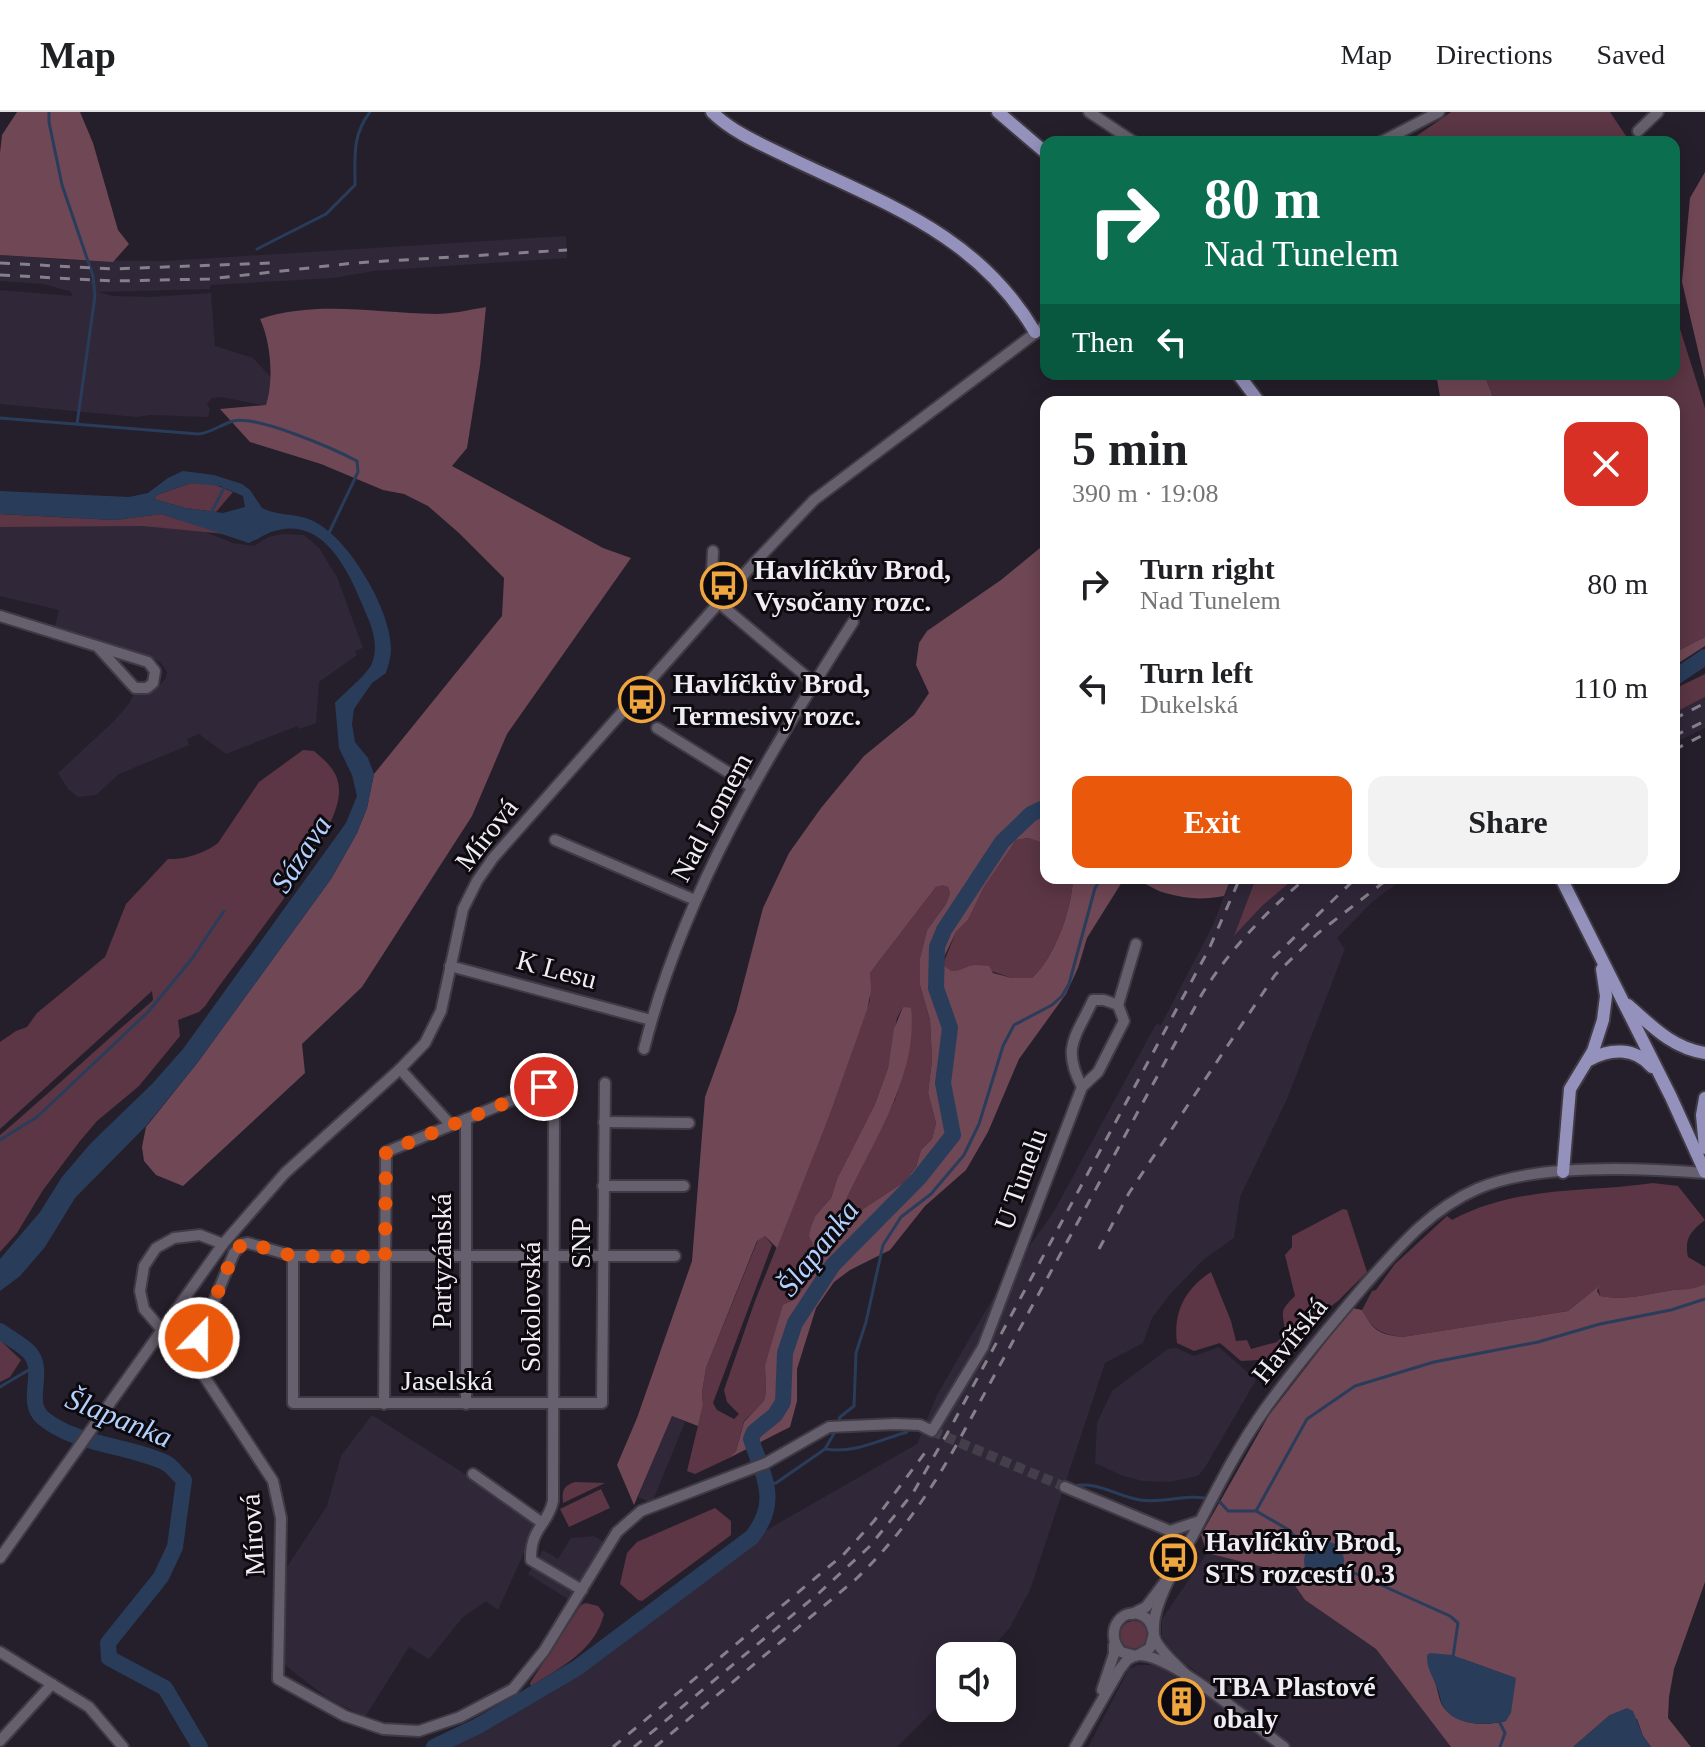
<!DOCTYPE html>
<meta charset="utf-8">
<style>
:root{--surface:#fff;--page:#f2f2f2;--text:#202124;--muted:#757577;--line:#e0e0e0;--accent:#ea580c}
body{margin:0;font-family:"Times New Roman",serif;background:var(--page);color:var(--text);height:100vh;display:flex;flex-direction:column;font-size:30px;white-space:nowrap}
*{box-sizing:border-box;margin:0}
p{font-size:26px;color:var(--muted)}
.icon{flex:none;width:44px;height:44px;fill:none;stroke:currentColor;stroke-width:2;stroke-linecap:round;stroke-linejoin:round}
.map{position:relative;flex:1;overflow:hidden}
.drawer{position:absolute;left:1040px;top:284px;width:640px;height:488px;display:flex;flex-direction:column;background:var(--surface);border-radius:16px;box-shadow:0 4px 20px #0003}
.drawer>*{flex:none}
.guide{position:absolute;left:1040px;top:24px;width:640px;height:244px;border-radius:16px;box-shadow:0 4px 20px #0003;background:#0b6e4f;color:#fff;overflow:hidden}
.buttons{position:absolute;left:936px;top:1530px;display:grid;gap:16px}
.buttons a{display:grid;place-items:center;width:80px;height:80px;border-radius:16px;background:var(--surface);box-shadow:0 4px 20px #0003;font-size:40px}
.pin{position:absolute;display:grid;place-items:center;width:68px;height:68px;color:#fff;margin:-34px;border:4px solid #fff;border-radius:50%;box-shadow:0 2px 8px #0007}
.me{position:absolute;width:88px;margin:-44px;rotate:22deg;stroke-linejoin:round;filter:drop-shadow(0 0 6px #0008)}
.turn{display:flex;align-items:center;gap:28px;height:168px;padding:0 32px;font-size:36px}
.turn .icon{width:104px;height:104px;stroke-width:2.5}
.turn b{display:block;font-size:56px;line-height:68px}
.then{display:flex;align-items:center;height:76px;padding:0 32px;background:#0003;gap:16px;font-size:30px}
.round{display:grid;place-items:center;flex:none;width:84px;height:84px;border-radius:16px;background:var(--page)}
.head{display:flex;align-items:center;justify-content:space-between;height:136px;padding:0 32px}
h1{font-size:48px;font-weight:800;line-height:60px}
.button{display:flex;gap:16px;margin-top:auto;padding:16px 32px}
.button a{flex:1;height:92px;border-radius:16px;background:var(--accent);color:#fff;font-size:32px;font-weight:800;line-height:92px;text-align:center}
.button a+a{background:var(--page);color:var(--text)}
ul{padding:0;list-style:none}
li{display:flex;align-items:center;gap:24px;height:104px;padding:0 32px}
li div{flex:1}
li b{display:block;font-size:30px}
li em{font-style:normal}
header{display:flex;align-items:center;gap:48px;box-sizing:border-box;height:112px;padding:0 40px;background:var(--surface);border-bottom:2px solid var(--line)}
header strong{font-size:38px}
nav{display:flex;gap:44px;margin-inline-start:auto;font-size:28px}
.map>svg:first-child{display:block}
.built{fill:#302739}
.green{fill:#5c3644}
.forest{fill:#704755;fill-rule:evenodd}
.water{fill:#293d5b;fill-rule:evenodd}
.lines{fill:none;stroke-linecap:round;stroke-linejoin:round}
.stream{stroke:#293d5b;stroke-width:3}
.river{stroke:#293d5b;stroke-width:16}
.minor-tunnel{stroke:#433e49;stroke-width:10;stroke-dasharray:10 5;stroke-linecap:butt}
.minor-casing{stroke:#403a44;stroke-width:14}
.major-casing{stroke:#403a44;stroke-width:16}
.minor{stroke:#665f6d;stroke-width:10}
.major{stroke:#9492bc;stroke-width:12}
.rail{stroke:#85808a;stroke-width:3;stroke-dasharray:10 10;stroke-linecap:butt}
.route{stroke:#ea580c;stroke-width:14;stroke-dasharray:0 25.2}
.labels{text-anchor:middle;stroke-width:6;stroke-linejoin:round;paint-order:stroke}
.poi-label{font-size:28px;font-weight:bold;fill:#f0ecf4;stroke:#0d0a0f;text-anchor:start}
.street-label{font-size:28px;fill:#f0ecf4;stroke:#0d0a0f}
.water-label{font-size:30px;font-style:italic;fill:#b3d1fe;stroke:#0d0a0f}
</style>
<header>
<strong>Map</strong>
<nav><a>Map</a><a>Directions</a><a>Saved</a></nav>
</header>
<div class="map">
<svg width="1705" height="1635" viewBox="0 0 1705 1635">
<rect width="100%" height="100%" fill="#251f2b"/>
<g class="built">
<polygon points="566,124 567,146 374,159 333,166 211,173 210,177 99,180 113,184 151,185 211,181 215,234 253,246 279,274 267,294 221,285 212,286 207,292 210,297 208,305 150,303 136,305 0,292 0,178 73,184 70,179 43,172 0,169 0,143 68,148 164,149"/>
<polygon points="0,403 195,416 233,431 254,434 268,425 282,422 304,423 319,436 337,465 363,536 355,539 357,543 319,570 316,611 299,617 297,614 226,642 199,622 187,627 189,633 119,662 96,683 78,685 68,677 58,661 113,610 129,592 135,580 147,580 158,575 166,566 167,560 160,550 154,547 55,515 59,498 0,484"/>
<polygon points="1705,585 1705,616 1674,631 1674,601"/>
<polygon points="1231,766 1256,766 1236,822 1262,794 1295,766 1404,766 1372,790 1337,826 1345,837 1287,987 1240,1085 1234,1126 1204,1147 1171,1181 1152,1206 1143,1231 1105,1251 1030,1478 1009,1517 984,1544 950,1544 950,1582 897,1635 446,1635 559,1576 593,1554 749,1436 765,1419 917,1332 937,1283 996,1181 1053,1101 1156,912 1161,913 1213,813"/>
<polygon points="1219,1235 1256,1268 1204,1357 1198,1364 1169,1370 1143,1369 1123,1364 1095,1351 1097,1311 1112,1279 1168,1237 1176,1236 1194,1244"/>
<polygon points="372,1303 465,1362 534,1410 532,1423 498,1498 486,1489 463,1505 429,1547 409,1535 365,1605 326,1585 281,1550 285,1458 327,1394 341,1344"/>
<polygon points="672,1304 685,1310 652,1391 638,1385"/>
<polygon points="594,1424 604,1430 568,1487 528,1462 543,1438 558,1447 571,1426"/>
<polygon points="1207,1441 1267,1456 1267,1459 1289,1465 1305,1488 1376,1537 1451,1635 1088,1635 1129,1557 1137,1553 1156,1553 1224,1593 1235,1588 1187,1553 1168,1534 1162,1524 1162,1507"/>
</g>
<g class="green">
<polygon points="1451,0 1610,0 1630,30 1408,30"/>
<polygon points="1674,198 1705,296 1705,525 1674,541 1674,290 1495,290 1484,262 1674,262"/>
<polygon points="191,371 213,372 233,380 216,400 185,396 154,387 157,383"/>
<polygon points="0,402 115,408 161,402 225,422 143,414 0,415"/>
<polygon points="1705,562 1705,585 1674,601 1674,577"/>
<path d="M303,638L314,639C327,650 339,660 339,679C340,726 235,848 206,893L199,900L178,908L180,924L139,974L97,1009L80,1029L43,1078L17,1121L0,1140V1023C51,980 99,934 150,891L153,888L152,879L0,1017V930L16,919L27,915L37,901L105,845L126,792L168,747C184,748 205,741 218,731L259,670Z"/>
<path d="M1028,726L1046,732V766H1073C1072,797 1055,845 1032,866H1012L973,853C960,859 953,864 943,852L956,820L968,808L982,776L1016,728Z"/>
<polygon points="1256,766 1295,766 1262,794 1234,824"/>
<polygon points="943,772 948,775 950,781 946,792 927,818 920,846 920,873 930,908 932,948 928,981 936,1011 932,1027 921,1038 916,1055 904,1070 863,1097 840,1120 836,1120 834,1116 851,1073 895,988 904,961 912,909 903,895 897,906 888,956 875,992 837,1067 831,1086 816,1103 818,1155 796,1188 774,1226 765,1253 766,1280 764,1290 744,1309 736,1339 729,1346 695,1362 687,1359 703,1293 702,1281 706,1256 758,1128 765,1124 772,1133 713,1291 717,1298 734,1307 739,1302 727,1290 724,1278 755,1189 829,1005 870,888 870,861 936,775"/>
<path d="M1653,1071L1678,1074L1705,1108C1691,1119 1684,1126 1688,1145L1705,1155V1172C1693,1179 1686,1177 1673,1178C1647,1182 1627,1189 1600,1184L1598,1175L1568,1199L1402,1225C1380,1222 1372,1217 1362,1198L1372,1179L1376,1178L1395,1152L1447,1104L1452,1108C1517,1073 1584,1081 1653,1071Z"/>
<path d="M1343,1097L1347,1098L1367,1160L1338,1189L1308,1211L1276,1247L1241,1249L1220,1231L1194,1239L1177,1231C1173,1200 1185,1177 1211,1160L1231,1209L1236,1229L1247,1228L1251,1237L1277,1230L1285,1222C1284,1200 1277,1201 1295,1184L1285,1143L1292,1135V1124Z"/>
<polygon points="0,1228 21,1248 10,1265 0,1270"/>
<path d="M575,1370L605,1371L563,1391C562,1379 563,1374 575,1370Z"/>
<polygon points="601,1377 610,1396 569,1415 560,1397"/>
<polygon points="715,1396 731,1409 731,1423 642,1489 638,1488 620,1472 627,1441 637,1430"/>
<path d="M586,1491L598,1494L604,1502C595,1539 561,1555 531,1574L530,1571L581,1493Z"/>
<circle cx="1134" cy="1523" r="14"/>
</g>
<g class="forest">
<polygon points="17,0 80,0 93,31 118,118 129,132 113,150 0,143 0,41 2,23"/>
<polygon points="1705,60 1705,268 1682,170 1690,86"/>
<path d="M486,195L480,254L467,336L452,354L603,436L631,446L507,622L472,704L362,875L302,932L305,961L183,1074L156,1063L144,1049L142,1035L146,1015L198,950L331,767L357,721L367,696L374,662L502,504L504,466L459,421L428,394L404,382L383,378L321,352L250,330L220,297L266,293C274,269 271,230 260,207C316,188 377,201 435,202C452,202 469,198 486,195Z"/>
<polygon points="1436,262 1484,262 1495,290 1441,290"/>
<path d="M1046,431V732L1028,726L1016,728L983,776L968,808L956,820L944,845L943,852C955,866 961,855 974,853C979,853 984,854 989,854L993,861L1012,866H1032C1055,845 1072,797 1073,766H1142C1161,771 1185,765 1206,769L1209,766H1231L1224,784C1203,788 1186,787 1165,781C1146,775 1143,765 1122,770L1087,826L1078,856L1066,882L1019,947L988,1020L966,1058L925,1094L890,1138L850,1158L834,1170L816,1196L797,1257V1289L790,1315L729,1346L736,1339L744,1310L764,1289L766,1280L765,1253L783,1193L796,1187L818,1155L819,1145L809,1124L811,1115L816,1103L831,1086L837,1067L875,992L888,956L894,917L903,895L911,896C920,973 859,1047 834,1116L836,1120H840L863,1097L904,1070L916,1055L921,1038L932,1027L936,1011L928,981L932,948L930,908L920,873V846L927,818L946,792L950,781L948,775L943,773L936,775L870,861L871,879L867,898L829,1005L777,1136L765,1124L757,1129L706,1256L702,1281L703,1293L698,1314L672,1304L634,1393L617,1353L637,1306L692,1149L705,985L736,900L763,796L789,741L821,696L864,644L914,603L929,581L916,553L919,531L927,519L1001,468Z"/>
<polygon points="1705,525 1705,534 1674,554 1674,541"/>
<path d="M1705,1172V1470L1674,1557L1669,1585L1668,1606L1691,1635H1651L1643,1624L1637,1607L1610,1603L1573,1635H1451L1376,1537L1305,1488L1289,1465L1266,1459L1267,1456L1207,1441L1201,1423L1269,1303L1352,1196L1362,1198C1374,1219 1378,1222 1402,1225L1568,1199L1599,1174L1597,1179L1600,1184C1627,1189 1647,1182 1673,1178C1686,1177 1693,1178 1705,1172ZM1306,1439L1342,1445L1343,1456L1329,1469L1318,1468L1305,1452ZM1463,1547L1515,1566L1506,1609C1486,1614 1458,1614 1444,1596C1439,1590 1438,1578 1435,1570Z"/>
</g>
<g class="water">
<path d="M183,359L214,363L242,372L250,378L262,396C277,404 295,401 311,408C347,423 391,497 391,537C391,545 388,554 386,561L372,571L354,597L352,612L355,630L368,646L374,662L367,696L357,721L331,767L198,950L146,1014L75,1086L45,1135L20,1164L0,1179V1147L40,1100L62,1065L91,1031L152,972L183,937L346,711L357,684L352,663L339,636L335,591C344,581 369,561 372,551C380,530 370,511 362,492C347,455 321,402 271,420C264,423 256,428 249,431L161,402L115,408L0,402V379L129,385L148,381L168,366ZM191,371L220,374L243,384L245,395L223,401L185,396L154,387L157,383Z"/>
<circle cx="1324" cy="1449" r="20"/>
<path d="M1430,1541L1452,1543L1516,1566L1511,1601L1506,1609C1488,1613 1458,1615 1445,1597C1440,1591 1440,1581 1436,1573C1431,1561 1427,1557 1427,1543Z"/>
<polygon points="1627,1596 1633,1599 1643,1624 1651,1635 1573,1635 1610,1603"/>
</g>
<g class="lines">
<g class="stream">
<polyline points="49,0 49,10 62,73 93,164 95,184 77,312"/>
<path d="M257,137L326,102L355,73C355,45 352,23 370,0"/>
<path d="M0,306L198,322C211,321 220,313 233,309C257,303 334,337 357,349L358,360L328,423"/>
<polyline points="211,401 224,376"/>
<polyline points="0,1028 37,1005 148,900 191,848 224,799"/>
<polyline points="0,1275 37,1253"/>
<polyline points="838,1311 840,1305 854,1294 856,1241 866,1210 883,1133 901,1105 931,1082 964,1043 979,1012 1003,934 1014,913 1052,893 1062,884 1069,872 1095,776 1101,766"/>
<polyline points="825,1337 836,1318"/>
<path d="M766,1372L776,1371L825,1337C854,1342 879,1328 907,1320"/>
<path d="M1073,1374C1097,1369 1117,1384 1140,1388C1164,1392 1186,1381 1210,1387"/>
<polyline points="1220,1390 1228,1399 1256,1399 1289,1418 1309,1440"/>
<polyline points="1256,1399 1307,1307 1355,1274 1434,1250 1538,1230 1600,1212 1671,1198 1705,1187"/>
<polyline points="1341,1455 1450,1504 1458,1511 1453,1545"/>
<polyline points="1499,1609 1505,1621 1500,1635"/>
</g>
<g class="river">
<polyline points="1674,566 1705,545"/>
<path d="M0,1219C9,1226 23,1233 30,1241C46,1260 24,1290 43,1306C77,1334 129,1333 166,1351C173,1355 178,1363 184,1368L175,1435L161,1465L108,1531L109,1546L165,1576L200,1635"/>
<path d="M434,1635L478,1614L577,1556L752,1425C780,1389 764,1366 751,1327L754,1320L775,1303L783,1290L785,1241L795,1211L833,1153L919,1066L953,1023L943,971L950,916L936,876L937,835L944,818L1002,730L1031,702L1046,695"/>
</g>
<polyline class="minor-tunnel" points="932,1319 1065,1375"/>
<defs>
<g id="minor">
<polyline points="1089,0 1134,30"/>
<polyline points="1638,19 1658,0"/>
<polyline points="1381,30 1439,0"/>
<polyline points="713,439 711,479 719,491 814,571"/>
<polyline points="0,504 148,550 155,559 153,571 147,576 135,576 97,534"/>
<polyline points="657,616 752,675"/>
<polyline points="555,728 695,788"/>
<polyline points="450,854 651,908"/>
<path d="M644,937C683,781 767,645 853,510"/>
<polyline points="400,957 450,1012"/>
<path d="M1082,975C1061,935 1076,925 1093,888H1104L1118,893"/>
<polyline points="466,1007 466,1292"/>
<polyline points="604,1010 689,1011"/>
<polyline points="603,1074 684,1074"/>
<polyline points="223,1132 200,1123 174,1126 156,1136 144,1154 140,1179 144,1197 174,1232 196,1252 273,1369 281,1406 278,1567 345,1604 383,1617 419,1619 460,1605 513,1577 544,1539 617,1420 641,1399 766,1351 829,1315 895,1312 920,1313 932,1319 983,1235 1082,975 1098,960 1124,909 1118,893 1136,832"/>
<polyline points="293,1144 293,1291 602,1291 605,971"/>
<polyline points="196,1252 197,1230 234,1141 242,1132 248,1131 293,1144 675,1144"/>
<path d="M384,1292L386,1040L544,975L550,976L554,983L553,1389C548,1413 530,1416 531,1448L582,1478"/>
<polyline points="473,1362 541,1410"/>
<polyline points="1065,1375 1170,1419 1200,1409"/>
<polyline points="1170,1419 1178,1449"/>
<polyline points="0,1446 223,1132 285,1061 400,957 425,931 441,899 463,797 477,769 493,746 755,450 814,388 1046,213"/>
<polyline points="1132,1502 1146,1495 1165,1470"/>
<path d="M1154,1517C1152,1493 1180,1445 1193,1423C1215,1381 1237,1336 1265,1297C1296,1254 1330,1214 1364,1174C1398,1136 1429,1098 1477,1077C1535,1051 1641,1056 1705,1061"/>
<path d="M1154,1521L1150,1536L1136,1544L1121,1540C1102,1519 1124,1490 1146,1506C1154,1512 1152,1520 1156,1529C1162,1541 1177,1553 1186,1563"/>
<polyline points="0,1540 89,1595 123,1635"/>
<path d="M1138,1543C1172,1542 1254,1613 1284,1635"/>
<polyline points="1102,1578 1114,1542 1114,1533"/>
<polyline points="0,1629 52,1572"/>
<polyline points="1075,1635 1120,1557 1127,1548 1134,1544"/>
</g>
<g id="major">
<path d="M712,0C734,22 768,35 796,49C891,94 979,125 1035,220"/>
<polyline points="998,0 1046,41"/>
<polyline points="1238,262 1259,290"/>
<polyline points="1561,766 1671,985 1705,1060"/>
<path d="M1628,893C1652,914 1672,936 1705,941"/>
<path d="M1589,948C1610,936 1635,935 1652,955"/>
<polyline points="1705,986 1702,1003 1705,1036"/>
<polyline points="1563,1060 1570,977 1593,939 1603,908 1606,884 1602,857"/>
</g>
</defs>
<use href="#minor" class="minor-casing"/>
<use href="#major" class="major-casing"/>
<use href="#minor" class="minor"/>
<use href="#major" class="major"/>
<g class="rail">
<polyline points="0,151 113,157 272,151"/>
<polyline points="0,163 113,169 209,167 354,151 567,138"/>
<polyline points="1674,607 1705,591"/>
<polyline points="1674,624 1705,609"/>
<polyline points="1674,638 1705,622"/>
<polyline points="1273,846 1356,766"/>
<polyline points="1099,1137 1129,1081 1275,863 1317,822 1389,766"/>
<polyline points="613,1635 844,1442 874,1409 927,1338"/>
<polyline points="634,1635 819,1481 869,1435 913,1381 952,1313 1209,837 1240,766"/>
<path d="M655,1635L856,1467C898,1427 929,1382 957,1332L1202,882C1230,837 1266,800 1306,766"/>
</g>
</g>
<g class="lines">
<polyline class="route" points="199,1226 234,1141 242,1132 248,1131 293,1144 385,1145 386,1040 544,975"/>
</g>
<defs>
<symbol id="bus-ring" viewBox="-11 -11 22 22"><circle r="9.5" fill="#0d0a0f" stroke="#f0a63f" stroke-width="1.5"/><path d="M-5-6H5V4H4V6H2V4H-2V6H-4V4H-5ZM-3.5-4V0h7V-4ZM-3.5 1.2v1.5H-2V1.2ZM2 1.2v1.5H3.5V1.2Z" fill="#f0a63f"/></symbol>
<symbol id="building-ring" viewBox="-11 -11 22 22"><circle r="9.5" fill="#0d0a0f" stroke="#f0a63f" stroke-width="1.5"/><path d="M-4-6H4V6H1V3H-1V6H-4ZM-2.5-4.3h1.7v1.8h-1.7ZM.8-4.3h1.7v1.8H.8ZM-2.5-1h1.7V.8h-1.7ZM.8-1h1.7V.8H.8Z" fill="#f0a63f"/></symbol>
</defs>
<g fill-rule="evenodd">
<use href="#bus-ring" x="698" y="448" width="51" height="51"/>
<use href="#bus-ring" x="616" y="562" width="51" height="51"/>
<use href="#bus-ring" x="1148" y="1420" width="51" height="51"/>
<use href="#building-ring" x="1156" y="1564" width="51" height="51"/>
</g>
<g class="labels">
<g class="poi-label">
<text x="754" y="467">Havlíčkův Brod,<tspan x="754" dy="32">Vysočany rozc.</tspan></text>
<text x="673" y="581">Havlíčkův Brod,<tspan x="673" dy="32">Termesivy rozc.</tspan></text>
<text x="1205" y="1439">Havlíčkův Brod,<tspan x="1205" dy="32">STS rozcestí 0.3</tspan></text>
<text x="1213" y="1584">TBA Plastové<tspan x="1213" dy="32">obaly</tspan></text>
</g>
<g class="street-label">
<text transform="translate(711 705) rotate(-62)" y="10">Nad Lomem</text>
<text transform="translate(486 722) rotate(-52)" y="10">Mírová</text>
<text transform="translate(557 857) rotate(15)" y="10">K Lesu</text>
<text transform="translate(1020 1067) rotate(-70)" y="10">U Tunelu</text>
<text transform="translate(580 1131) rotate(-90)" y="10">SNP</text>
<text transform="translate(441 1149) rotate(-90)" y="10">Partyzánská</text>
<text transform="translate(530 1195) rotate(-90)" y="10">Sokolovská</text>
<text transform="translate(1289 1228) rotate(-51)" y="10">Havířská</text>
<text x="447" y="1278">Jaselská</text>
<text transform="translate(252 1423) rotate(-94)" y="10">Mírová</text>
</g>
<g class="water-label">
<text transform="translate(301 742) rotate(-57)" y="10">Sázava</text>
<text transform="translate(818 1136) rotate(-52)" y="10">Šlapanka</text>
<text transform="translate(119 1306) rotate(22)" y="10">Šlapanka</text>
</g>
</g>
</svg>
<div class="buttons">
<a><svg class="icon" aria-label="sound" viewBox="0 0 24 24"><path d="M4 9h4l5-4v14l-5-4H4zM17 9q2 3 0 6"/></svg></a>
</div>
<div class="pin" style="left:544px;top:975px;background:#d93025"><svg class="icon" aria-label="arrive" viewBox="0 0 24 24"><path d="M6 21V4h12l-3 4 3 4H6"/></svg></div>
<svg class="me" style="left:199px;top:1226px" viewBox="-20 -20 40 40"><circle r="17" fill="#ea580c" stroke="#fff" stroke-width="3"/><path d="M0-11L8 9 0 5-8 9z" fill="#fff"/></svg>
<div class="guide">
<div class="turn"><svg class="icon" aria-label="right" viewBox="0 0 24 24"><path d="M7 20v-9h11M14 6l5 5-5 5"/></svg><div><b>80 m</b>Nad Tunelem</div></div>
<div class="then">Then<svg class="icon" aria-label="left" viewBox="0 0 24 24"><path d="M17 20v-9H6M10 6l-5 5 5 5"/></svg></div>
</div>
<section class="drawer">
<div class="head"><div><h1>5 min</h1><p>390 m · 19:08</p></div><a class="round" style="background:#d93025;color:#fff"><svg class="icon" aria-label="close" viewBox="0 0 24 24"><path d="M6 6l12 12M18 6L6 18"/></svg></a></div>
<ul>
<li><svg class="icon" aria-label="right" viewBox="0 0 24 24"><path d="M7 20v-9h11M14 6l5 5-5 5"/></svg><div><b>Turn right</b><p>Nad Tunelem</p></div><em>80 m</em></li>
<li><svg class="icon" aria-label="left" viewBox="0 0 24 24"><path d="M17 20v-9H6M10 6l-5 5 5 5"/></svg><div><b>Turn left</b><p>Dukelská</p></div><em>110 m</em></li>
</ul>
<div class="button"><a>Exit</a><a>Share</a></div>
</section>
</div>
